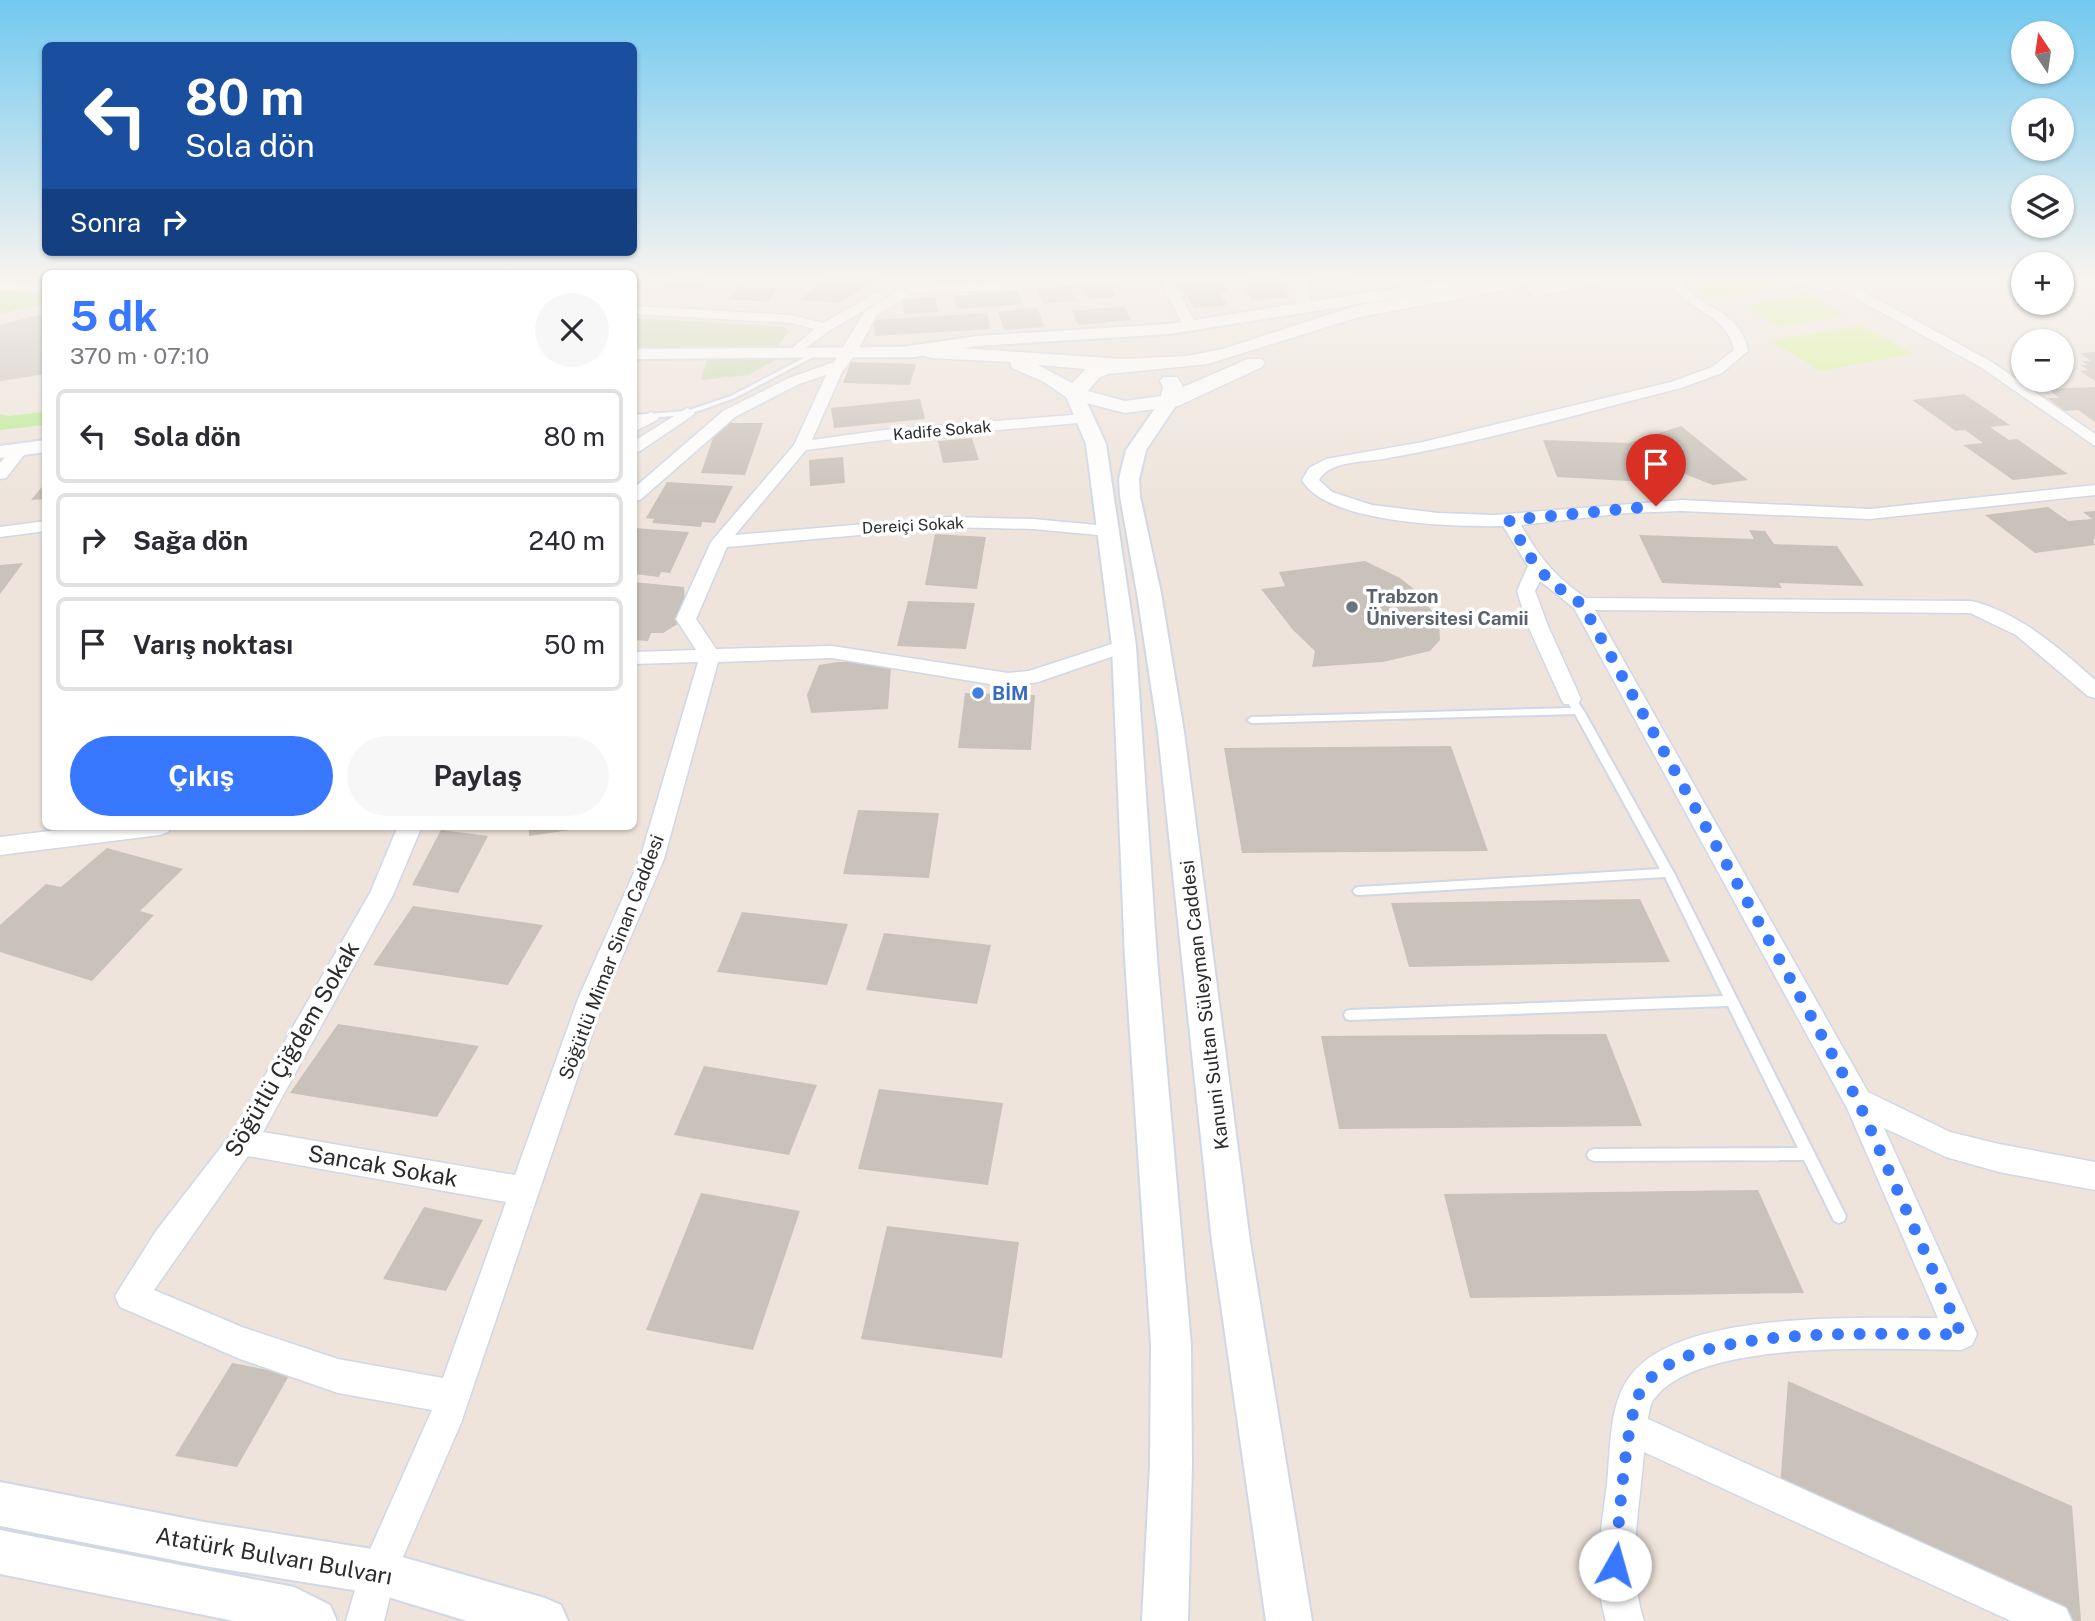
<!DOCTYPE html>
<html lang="tr">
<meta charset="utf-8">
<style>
:root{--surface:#fff;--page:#f7f7f7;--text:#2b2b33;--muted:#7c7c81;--line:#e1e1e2;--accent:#3877ff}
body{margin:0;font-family:"Public Sans",sans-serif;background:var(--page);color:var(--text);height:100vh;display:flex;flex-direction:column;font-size:26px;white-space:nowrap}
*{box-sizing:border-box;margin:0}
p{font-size:23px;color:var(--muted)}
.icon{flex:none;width:38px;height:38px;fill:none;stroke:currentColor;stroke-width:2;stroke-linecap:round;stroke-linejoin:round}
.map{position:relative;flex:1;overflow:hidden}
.drawer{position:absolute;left:42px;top:270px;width:595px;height:560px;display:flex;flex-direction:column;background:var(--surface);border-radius:10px;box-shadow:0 2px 5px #0004}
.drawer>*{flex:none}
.banner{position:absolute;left:42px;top:42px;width:595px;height:214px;border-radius:10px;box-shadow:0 2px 5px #0004;background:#1a4fa0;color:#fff;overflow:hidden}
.needle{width:46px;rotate:347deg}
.controls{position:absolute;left:2011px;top:21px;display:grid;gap:14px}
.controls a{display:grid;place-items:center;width:63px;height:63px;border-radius:50%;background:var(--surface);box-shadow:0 2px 5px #0004;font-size:35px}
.pin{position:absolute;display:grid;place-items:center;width:60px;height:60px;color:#fff;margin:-72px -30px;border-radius:50% 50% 50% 0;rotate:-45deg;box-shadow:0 0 7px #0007}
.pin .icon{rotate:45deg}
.me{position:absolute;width:77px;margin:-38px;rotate:7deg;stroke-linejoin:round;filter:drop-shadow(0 0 5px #0008)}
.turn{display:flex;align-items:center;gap:24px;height:147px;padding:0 28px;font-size:32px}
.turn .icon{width:91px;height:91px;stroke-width:2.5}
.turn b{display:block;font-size:49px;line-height:60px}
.then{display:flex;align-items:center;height:66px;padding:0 28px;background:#0003;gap:14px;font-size:26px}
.round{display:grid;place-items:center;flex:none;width:74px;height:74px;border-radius:37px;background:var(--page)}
.summary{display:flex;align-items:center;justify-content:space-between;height:119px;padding:0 28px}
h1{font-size:42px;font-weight:700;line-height:52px;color:var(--accent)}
.action{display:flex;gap:14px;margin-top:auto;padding:14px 28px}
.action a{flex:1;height:80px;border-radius:42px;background:var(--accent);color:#fff;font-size:28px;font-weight:700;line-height:80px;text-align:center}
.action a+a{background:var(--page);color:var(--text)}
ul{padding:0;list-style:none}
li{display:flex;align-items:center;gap:21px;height:94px;margin:0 14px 10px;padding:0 14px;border:4px solid var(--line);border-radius:10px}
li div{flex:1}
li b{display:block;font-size:26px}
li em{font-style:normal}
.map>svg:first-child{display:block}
.green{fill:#bceb91}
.cemetery{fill:#cadab0}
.pitch{fill:#d5f48c}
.building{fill:#c9c2ba}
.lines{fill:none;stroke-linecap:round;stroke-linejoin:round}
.service-casing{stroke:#d0d7e5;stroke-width:4}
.minor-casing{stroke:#d0d7e5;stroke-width:3}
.tertiary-casing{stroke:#d0d7e5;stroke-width:4}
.secondary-casing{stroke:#d0d7e5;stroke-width:3}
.service{fill:#fff;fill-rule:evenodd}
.minor{fill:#fff;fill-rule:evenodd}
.tertiary{fill:#fff;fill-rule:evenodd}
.secondary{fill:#fff;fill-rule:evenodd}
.route{stroke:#3877ff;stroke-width:12;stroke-dasharray:0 21.6}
.worship-dot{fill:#6b7280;stroke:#fff;stroke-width:2.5}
.shop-dot{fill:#3f7fe0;stroke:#fff;stroke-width:2.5}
.labels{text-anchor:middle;stroke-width:7;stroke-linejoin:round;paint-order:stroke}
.far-street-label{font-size:16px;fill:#2b2b2b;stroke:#fff}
.worship-label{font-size:19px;font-weight:bold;fill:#5b616d;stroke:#fff;text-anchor:start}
.shop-label{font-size:19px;font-weight:bold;fill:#366cbe;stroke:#fff;text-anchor:start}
.street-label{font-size:19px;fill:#2b2b2b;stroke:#fff}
.near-street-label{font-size:23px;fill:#2b2b2b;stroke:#fff}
</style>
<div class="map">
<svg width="2095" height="1621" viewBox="0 0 2095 1621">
<rect width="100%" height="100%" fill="#eee4db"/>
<g class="green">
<polygon points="0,292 45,293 45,303 0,314"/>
<polygon points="45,412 45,425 0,430 0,414 8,416"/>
</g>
<g class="cemetery">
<polygon points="634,318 785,327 789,332 775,348 634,350"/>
<polygon points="708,357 777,359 748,375 701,380"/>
</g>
<g class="pitch">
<polygon points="1700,276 1751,276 1774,288 1711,299 1677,280"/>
<polygon points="1808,294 1845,315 1780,327 1744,306"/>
<polygon points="1861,325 1913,354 1821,371 1771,341"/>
</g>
<g class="building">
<polygon points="670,276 708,276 701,288 663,288"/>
<polygon points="829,276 884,276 838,303 800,300"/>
<polygon points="1280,276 1289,287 1286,287 1290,292 1285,292 1289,297 1252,300 1243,289 1249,288 1246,284 1250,284 1246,278"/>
<polygon points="1314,276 1353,276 1353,283 1313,280"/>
<polygon points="1224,279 1227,284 1223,284 1228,292 1219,293 1227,305 1194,308 1178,283"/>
<polygon points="1108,283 1116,297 1089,299 1081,285"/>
<polygon points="738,287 777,289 768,302 728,299"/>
<polygon points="1069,287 1077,301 1043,304 1037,290"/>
<polygon points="1018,291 1023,304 957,309 954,296"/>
<polygon points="935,297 938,312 904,314 902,299"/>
<polygon points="1124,306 1131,320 1078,325 1072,311"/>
<polygon points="1037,308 1045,327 1004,330 998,312"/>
<polygon points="46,313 46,374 0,381 0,325"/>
<polygon points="987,313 990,329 875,336 873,320"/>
<polygon points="2095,352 2095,381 2080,371 2088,370 2080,365 2088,365 2082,361 2091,361 2080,353"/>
<polygon points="851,362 883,363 916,364 910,385 843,383"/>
<polygon points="2095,387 2095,422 2078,410 2065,411 2047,398 2059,398 2048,389"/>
<polygon points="1964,394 2010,425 1990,427 2009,440 2017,439 2068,474 2013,480 1963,445 1983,443 1965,430 1956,431 1912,400"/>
<polygon points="920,399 925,419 834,428 831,408"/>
<polygon points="718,423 763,423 745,475 701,473"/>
<polygon points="1681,426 1748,480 1713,485 1656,463 1639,465 1646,482 1557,477 1543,440 1628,443"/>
<polygon points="972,438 979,460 943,463 938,441"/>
<polygon points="843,457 845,483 810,486 809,460"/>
<polygon points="46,482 46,499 31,500"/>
<polygon points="667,482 733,486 715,523 702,522 701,527 652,523 654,519 646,518"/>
<polygon points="2048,507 2068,521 2092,519 2083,512 2095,511 2095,539 2093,540 2095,545 2035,553 1985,515"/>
<polygon points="634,528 689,532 670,573 661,572 659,577 634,574"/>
<polygon points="1749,530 1765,531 1774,544 1837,546 1864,586 1779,583 1782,588 1662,583 1639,535 1754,539"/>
<polygon points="935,534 986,537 977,589 925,585"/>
<polygon points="1365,561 1400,578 1419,593 1439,621 1440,640 1430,651 1383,662 1312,667 1315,651 1293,630 1261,589 1285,586 1279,572"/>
<polygon points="23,563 0,594 0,565"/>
<polygon points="634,582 684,587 686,619 663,633 651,633 648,641 634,640"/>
<polygon points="908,601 975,603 966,649 897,646"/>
<polygon points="838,662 886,662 891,668 888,709 811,713 807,695 819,665"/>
<polygon points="965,693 1035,695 1031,750 958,748"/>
<polygon points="1451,746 1488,851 1242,853 1224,748"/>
<polygon points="858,810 939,813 929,878 843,874"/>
<polygon points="529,826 583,826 583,828 529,836"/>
<polygon points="441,830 488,836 458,893 412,885"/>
<polygon points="107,848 183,869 140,911 154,915 92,981 0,952 0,925 46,884 61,887"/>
<polygon points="1640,899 1670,962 1409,967 1391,903"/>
<polygon points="413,906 543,925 508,985 373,965"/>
<polygon points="742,912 848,924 827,985 717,972"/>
<polygon points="884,933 991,945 977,1004 866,990"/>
<polygon points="338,1024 479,1046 437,1117 290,1093"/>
<polygon points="1606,1034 1642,1126 1339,1129 1321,1036"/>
<polygon points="704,1066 817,1085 789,1155 674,1135"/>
<polygon points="879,1089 1003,1103 988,1185 858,1169"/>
<polygon points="1758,1190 1804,1293 1470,1298 1444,1194"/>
<polygon points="701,1193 800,1211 753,1350 646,1330"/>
<polygon points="424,1207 483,1220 446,1291 383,1279"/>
<polygon points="887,1226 1019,1242 1002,1358 861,1339"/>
<polygon points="232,1363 290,1374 237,1467 175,1456"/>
<polygon points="1788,1381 2072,1506 2081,1621 2065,1621 1780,1487"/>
</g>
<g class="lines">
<defs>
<g id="service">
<polygon points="819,350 822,352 821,353 735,398 687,415 634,419 634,415 686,411 731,396"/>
<polygon points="1571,696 1574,697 1584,711 1674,873 1846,1216 1844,1221 1839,1223 1834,1221 1804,1160 1594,1161 1589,1159 1587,1155 1589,1151 1594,1149 1798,1148 1728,1006 1350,1020 1346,1019 1344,1015 1346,1011 1350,1010 1723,996 1665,877 1359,895 1355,894 1353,891 1355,888 1359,887 1660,869 1575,714 1252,723 1247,720 1252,717 1571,708 1566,699"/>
</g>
<g id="minor">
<path d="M922,276H937L927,284C1008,283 1090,276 1171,276L1197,326L1190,330L1185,329L1160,280L995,291L914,292L876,316L857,352L842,372L812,440L884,430L1084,414L1092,419L1090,422L884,440L806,450L735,535L948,517L1033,519L1108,526L1117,531L1108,536L1033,529L948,527L727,547L696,619L716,649L832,646L1008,673L1029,671L1124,640L1131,642L1134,646L1131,650L1038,682L1008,687L832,658L718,662L664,859L604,999L461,1423L396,1573L384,1621H346L360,1572L432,1410L338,1393L240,1359L120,1307L115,1296L156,1231L232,1133L370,893L398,826H422L393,895L263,1132L515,1175L578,999L640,859L698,662L634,664V652L696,650L676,619L711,542L794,445L826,375L799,384L735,417L640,500L634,501V488L723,411L789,378L834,362L865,311ZM248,1156L506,1202L443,1378L338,1359L242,1327L154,1290Z"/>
<polygon points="1294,276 1307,276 1310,306 1308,309 1303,310 1296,306"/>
<path d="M1672,276H1685L1682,281C1701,312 1740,308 1748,351L1722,373L1681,388C1582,413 1483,442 1383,459C1364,462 1329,461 1319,480L1332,492L1372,505L1438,513L1494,515L1682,500L1870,509L2095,485V495L1870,519L1682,511L1626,513L1521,525C1538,556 1556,578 1586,598L1972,601C2021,614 2058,647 2095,680V698L2088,696L2016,635L1970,613L1595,610L1868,1092L1950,1132L1999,1144L2095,1162V1190L1999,1172L1946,1157L1884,1128L1977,1334L1972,1345L1961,1350C1889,1350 1700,1337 1654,1399C1650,1404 1649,1412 1648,1419L2066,1608L2072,1621H2011L1644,1452C1640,1509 1626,1566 1644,1621H1606C1592,1575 1601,1531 1607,1484C1611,1449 1608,1404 1631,1375C1681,1310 1861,1318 1938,1318L1847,1108L1574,608L1540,581L1535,591L1548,626L1581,699L1578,704H1564L1561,699L1528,626L1517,591L1528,566L1503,526C1457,527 1326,524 1302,480L1309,468L1326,459L1423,442L1671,382L1712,367L1734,350C1728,314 1687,312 1668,280Z"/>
<polygon points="1777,276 1798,276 1829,283 1820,276 1835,276 1992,362 2095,434 2095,446 1982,368 1835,287 1829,291 1779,279"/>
<polygon points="0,282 46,283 46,291 0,290"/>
<polygon points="878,292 885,296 883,299 829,331 796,355 789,351 814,329 791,323 634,314 634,306 791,315 823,323"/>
<polygon points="687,408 695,413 692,416 640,451 634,453 634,441"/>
<polygon points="651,412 659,417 657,420 634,432 634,421"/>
<polygon points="20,445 28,450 6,478 0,479 0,463 14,447"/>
<polygon points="46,521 46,531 0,537 0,527"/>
<polygon points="91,826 172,826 168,832 160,835 0,855 0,837"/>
</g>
<g id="tertiary">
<polygon points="1497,281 1505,286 1503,289 1436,292 1169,334 977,346 914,357 634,359 634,349 902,347 977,336 1169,324 1436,282"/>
<polygon points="1074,388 1083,394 1106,444 1136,646 1157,959 1191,1345 1192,1465 1188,1621 1142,1621 1150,1465 1151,1345 1125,959 1112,646 1086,444 1065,394"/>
<polygon points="1170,395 1179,401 1146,450 1139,479 1140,496 1161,593 1184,732 1250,1242 1312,1621 1266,1621 1212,1242 1158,732 1137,593 1120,496 1119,479 1126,450 1163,397"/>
<polygon points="46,440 46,452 0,458 0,446"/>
<polygon points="0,1482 204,1522 378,1550 545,1598 561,1605 568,1621 467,1621 378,1594 204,1566 0,1526"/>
<polygon points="0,1530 294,1587 330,1605 337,1621 234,1621 0,1574"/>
</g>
<g id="secondary">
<path d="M1527,276H1563L1554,281L1359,317L1208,364L1108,374L1099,378L1088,391L1125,401L1161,396L1163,387L1160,381L1163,377H1177L1183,387L1248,359H1262L1265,363L1262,367L1178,406L1125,413L1067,398L1044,382L1012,368L1010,362L931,358L924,356L921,352L924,348L931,346L1123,359L1186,356L1223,349L1355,306ZM1038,365L1086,369L1072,383Z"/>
<polygon points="1586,276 1620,276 1611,281 1535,297 1526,291 1528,287"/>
</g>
</defs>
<use href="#service" class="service-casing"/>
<use href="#minor" class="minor-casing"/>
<use href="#tertiary" class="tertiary-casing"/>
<use href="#secondary" class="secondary-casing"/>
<use href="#service" class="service"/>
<use href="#minor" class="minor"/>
<use href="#tertiary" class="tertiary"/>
<use href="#secondary" class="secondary"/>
</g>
<linearGradient id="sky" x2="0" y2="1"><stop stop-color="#72c9f0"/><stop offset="0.55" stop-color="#f7f3ef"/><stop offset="1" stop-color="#f7f3ef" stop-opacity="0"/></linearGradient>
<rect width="2095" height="503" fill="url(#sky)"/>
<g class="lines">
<path class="route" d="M1615,1565C1619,1529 1625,1411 1643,1387C1689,1321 1887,1336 1961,1334L1858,1101L1582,604C1539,577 1533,563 1509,520L1656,506"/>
</g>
<circle class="worship-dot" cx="1352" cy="607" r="7"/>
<circle class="shop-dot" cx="978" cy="693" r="7"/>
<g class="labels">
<g class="far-street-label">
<text transform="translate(942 430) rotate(-5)" y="6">Kadife Sokak</text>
<text transform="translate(913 525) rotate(-3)" y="6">Dereiçi Sokak</text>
</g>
<g class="worship-label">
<text x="1366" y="603">Trabzon<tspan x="1366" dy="22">Üniversitesi Camii</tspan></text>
</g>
<g class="shop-label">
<text x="992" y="700">BİM</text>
</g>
<g class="street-label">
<text transform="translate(611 957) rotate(-69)" y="7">Söğütlü Mimar Sinan Caddesi</text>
<text transform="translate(1204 1005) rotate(-97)" y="7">Kanuni Sultan Süleyman Caddesi</text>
</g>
<g class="near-street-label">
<text transform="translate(292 1049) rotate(-60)" y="8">Söğütlü Çiğdem Sokak</text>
<text transform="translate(383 1166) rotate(10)" y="8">Sancak Sokak</text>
<text transform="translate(274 1556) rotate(10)" y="8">Atatürk Bulvarı Bulvarı</text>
</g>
</g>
</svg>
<div class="controls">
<a><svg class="needle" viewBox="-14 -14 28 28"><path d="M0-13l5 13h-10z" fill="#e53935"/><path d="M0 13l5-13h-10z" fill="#7c7c81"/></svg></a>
<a><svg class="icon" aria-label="sound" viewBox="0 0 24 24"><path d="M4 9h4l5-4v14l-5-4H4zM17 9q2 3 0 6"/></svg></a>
<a><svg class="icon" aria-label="layers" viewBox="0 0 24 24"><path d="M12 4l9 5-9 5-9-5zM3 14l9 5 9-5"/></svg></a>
<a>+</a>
<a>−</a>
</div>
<div class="pin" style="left:1656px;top:506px;background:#d93025"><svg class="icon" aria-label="arrive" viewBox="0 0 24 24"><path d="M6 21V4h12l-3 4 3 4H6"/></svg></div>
<svg class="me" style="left:1615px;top:1565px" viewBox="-20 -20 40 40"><circle r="19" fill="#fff"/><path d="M0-13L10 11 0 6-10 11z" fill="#3877ff"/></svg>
<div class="banner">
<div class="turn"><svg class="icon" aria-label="left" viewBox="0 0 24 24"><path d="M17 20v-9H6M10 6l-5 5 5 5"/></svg><div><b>80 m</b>Sola dön</div></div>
<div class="then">Sonra<svg class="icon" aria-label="right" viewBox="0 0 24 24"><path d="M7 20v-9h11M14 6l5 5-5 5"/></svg></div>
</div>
<section class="drawer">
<div class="summary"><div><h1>5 dk</h1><p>370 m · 07:10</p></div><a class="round"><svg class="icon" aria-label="close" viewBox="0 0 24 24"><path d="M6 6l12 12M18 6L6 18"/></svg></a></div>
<ul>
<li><svg class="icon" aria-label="left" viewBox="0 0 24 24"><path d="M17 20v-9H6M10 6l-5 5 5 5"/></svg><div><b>Sola dön</b></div><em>80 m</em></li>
<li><svg class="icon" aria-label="right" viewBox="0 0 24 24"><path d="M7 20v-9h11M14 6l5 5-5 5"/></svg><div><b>Sağa dön</b></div><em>240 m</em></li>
<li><svg class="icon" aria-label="arrive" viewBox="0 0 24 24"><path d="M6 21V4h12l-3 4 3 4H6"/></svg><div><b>Varış noktası</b></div><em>50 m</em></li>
</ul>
<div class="action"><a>Çıkış</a><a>Paylaş</a></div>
</section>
</div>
